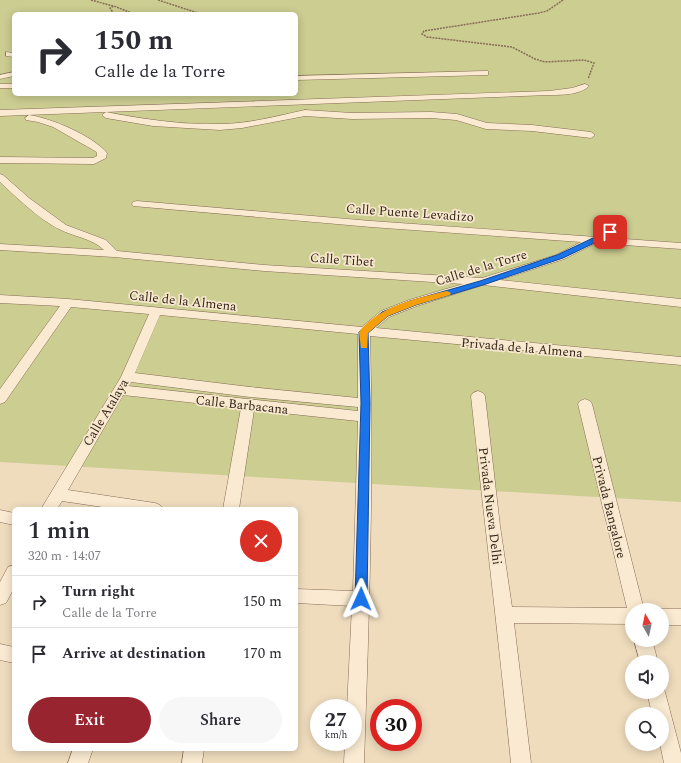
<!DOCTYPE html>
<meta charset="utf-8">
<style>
:root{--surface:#fff;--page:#f7f7f7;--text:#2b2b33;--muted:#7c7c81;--line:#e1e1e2;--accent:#98242f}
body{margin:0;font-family:Spectral,serif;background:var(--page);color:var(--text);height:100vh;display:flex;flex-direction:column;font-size:15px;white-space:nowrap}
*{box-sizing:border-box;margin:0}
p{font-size:13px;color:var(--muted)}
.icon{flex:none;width:22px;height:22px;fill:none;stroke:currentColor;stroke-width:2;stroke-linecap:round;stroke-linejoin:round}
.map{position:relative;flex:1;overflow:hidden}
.details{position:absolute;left:12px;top:507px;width:286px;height:244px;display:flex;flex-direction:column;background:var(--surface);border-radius:6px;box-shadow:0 2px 10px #0003}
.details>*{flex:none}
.guide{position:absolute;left:12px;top:12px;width:286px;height:84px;border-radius:6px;box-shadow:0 2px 10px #0003;background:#fff;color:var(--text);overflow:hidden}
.needle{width:26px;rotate:351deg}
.tools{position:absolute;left:625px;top:603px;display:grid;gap:8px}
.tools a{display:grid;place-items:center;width:44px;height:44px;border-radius:50%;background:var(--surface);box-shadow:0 2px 10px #0003;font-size:20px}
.speed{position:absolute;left:310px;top:699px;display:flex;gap:8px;font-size:20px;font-weight:700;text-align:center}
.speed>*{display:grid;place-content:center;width:52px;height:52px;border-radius:50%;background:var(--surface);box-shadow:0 2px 10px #0003;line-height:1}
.speed small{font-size:10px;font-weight:400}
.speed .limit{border:6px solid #d22;background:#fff;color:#111}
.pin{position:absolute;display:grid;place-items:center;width:34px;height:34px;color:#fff;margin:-17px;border-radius:8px;box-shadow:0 2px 6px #0006}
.me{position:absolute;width:44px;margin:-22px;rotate:1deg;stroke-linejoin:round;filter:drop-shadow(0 0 3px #0008)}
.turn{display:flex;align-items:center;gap:14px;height:84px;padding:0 16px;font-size:18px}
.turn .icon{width:52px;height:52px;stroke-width:2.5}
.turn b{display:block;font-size:28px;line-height:34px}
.round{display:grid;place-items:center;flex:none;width:42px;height:42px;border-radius:21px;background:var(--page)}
.summary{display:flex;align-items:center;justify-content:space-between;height:68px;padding:0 16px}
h1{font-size:24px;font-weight:600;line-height:30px}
.primary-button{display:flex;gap:8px;margin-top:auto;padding:8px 16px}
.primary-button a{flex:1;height:46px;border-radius:24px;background:var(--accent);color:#fff;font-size:16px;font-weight:600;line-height:46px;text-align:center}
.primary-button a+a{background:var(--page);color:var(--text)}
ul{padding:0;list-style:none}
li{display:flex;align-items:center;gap:12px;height:52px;padding:0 16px;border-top:1px solid var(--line)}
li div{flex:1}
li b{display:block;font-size:15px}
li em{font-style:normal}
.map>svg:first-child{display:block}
.green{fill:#cbcd91;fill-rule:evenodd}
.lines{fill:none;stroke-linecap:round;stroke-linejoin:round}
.minor-casing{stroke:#876c56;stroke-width:1}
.path{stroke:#876c56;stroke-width:1.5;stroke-dasharray:2 1;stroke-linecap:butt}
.minor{fill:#faead1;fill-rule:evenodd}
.route{fill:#1a73e8;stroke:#114b97}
.slow{fill:#f59e0b}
.labels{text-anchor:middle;stroke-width:3.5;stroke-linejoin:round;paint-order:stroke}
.street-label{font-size:13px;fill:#36261b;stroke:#f6e7cd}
</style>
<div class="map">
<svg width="681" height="763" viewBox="0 0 681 763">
<rect width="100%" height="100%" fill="#efdcbd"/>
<path class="green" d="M0,0H681V502L0,462ZM14,14H296V94H14Z"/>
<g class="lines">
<defs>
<g id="minor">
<polygon points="6,52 14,53 14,57 6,56"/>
<polygon points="485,71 488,71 488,75 296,80 296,76"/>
<polygon points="14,72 14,76 0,79 0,75"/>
<rect x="0" y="84" width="14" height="4"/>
<path d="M585,84L589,86C580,95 561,95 549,95L0,116V110L549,91L572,88Z"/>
<path d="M305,110L352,113L431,112L457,114L487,123L532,125L591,132L595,135L591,138L532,131L486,129L456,120L431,118L352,119L305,116L242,128L220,130L153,126L106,118L102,115L106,112C143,119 181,125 220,124C248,124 277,116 305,110Z"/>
<path d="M29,115C51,118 93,136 107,153L106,158L94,164L0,163V157L93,158L97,156V153L95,151L53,127L38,122L26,120L25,118Z"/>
<path d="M0,174L3,175L29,198L66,225L106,240L117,251L264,265L482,278L556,255L581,242L371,227L133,206L132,204L133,202L137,201L371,221L681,243V249L596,243L564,259L500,280L681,299V307L483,285L417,306L389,317L376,328L681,357V365L370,336C374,477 369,620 364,763H344L345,742H353V708H347L352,606L296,603V589L353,591L358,421L254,410L239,509H223L241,408L123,395L68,490L155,503L160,505L163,509H116L62,501L57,509H41L121,377L149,314L71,307L5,402L0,404V389L60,306L0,303V295L68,299L362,327L381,311L409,300L463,284L264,271L114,257L0,250V244L104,250C92,238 74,237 59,229C40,220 16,197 0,182ZM160,315L358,334V398L250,387L135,373ZM131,382L250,397L358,407V411L128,386Z"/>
<path d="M478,391L483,393L485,396L500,526L512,607L627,608L578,404L580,401L585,399L590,401L592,404L644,610H632V624L514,623L531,763H511C499,640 484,519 471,396L473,393Z"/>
<polygon points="0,510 14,513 14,525 0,522"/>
<polygon points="14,565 14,588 6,603 0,605 0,582 8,567"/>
<polygon points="662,609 681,609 681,625 662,625 662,610 660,610"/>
<polygon points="634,640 652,640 658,662 640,662"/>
<polygon points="0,644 14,647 14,663 0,660"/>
<polygon points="662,686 665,692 681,753 681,763 664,763 660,744 662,744 662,714 652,714 647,692 662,692"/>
<polygon points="73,749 93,749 88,763 68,763"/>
<polygon points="184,749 204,749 202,763 182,763"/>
</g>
</defs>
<use href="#minor" class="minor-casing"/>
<g class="path">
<polyline points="91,0 113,6"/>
<polyline points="158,0 201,14"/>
<polyline points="563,0 547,11 539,13 424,31 422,34 427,37 512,47 535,59 545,62 584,60 594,63 588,79"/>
<polyline points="114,14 110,8 114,6 134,14"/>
</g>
<use href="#minor" class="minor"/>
</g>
<polygon class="route" points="610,230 614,232 613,234 563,258 486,284 416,305 388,316 368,333 370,403 367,599 365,602 361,604 357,602 355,599 361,403 359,332 361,330 382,312 410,301 480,281 557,255"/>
<path class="slow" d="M447,291L451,293L450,295L416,305L388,316L368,333L367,348H361L359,332C379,306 417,298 447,291Z"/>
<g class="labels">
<g class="street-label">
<text transform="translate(410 212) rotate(4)" y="5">Calle Puente Levadizo</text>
<text transform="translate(342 259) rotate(4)" y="5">Calle Tibet</text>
<text transform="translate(481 267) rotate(-17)" y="5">Calle de la Torre</text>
<text transform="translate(183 300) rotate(6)" y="5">Calle de la Almena</text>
<text transform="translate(522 347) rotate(5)" y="5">Privada de la Almena</text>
<text transform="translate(242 404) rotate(6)" y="5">Calle Barbacana</text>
<text transform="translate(105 412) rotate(-59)" y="5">Calle Atalaya</text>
<text transform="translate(491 506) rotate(83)" y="5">Privada Nueva Delhi</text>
<text transform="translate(610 507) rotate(76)" y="5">Privada Bangalore</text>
</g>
</g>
</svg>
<div class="tools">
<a><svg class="needle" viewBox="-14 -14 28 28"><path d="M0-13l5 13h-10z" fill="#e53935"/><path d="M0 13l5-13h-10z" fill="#7c7c81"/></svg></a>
<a><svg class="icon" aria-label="sound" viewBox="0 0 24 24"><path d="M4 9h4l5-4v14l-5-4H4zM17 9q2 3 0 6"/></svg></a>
<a><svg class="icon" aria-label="search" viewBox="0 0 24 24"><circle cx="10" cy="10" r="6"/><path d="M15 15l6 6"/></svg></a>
</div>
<div class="speed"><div>27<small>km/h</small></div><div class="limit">30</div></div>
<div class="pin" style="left:610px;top:232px;background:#d93025"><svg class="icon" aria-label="arrive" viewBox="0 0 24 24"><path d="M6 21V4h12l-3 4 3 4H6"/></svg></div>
<svg class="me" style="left:361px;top:599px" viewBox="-20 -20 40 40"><path d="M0-17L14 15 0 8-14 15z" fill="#1a73e8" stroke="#fff" stroke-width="4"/></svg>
<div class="guide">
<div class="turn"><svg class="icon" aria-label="right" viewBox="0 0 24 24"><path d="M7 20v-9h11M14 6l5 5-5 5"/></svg><div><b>150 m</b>Calle de la Torre</div></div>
</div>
<section class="details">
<div class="summary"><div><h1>1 min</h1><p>320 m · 14:07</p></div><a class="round" style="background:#d93025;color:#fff"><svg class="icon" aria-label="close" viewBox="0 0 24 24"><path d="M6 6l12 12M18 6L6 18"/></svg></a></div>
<ul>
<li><svg class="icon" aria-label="right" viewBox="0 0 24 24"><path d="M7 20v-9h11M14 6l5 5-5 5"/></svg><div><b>Turn right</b><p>Calle de la Torre</p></div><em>150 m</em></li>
<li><svg class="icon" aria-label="arrive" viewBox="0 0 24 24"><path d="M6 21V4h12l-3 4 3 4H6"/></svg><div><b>Arrive at destination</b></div><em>170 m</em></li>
</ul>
<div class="primary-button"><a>Exit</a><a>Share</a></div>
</section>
</div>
